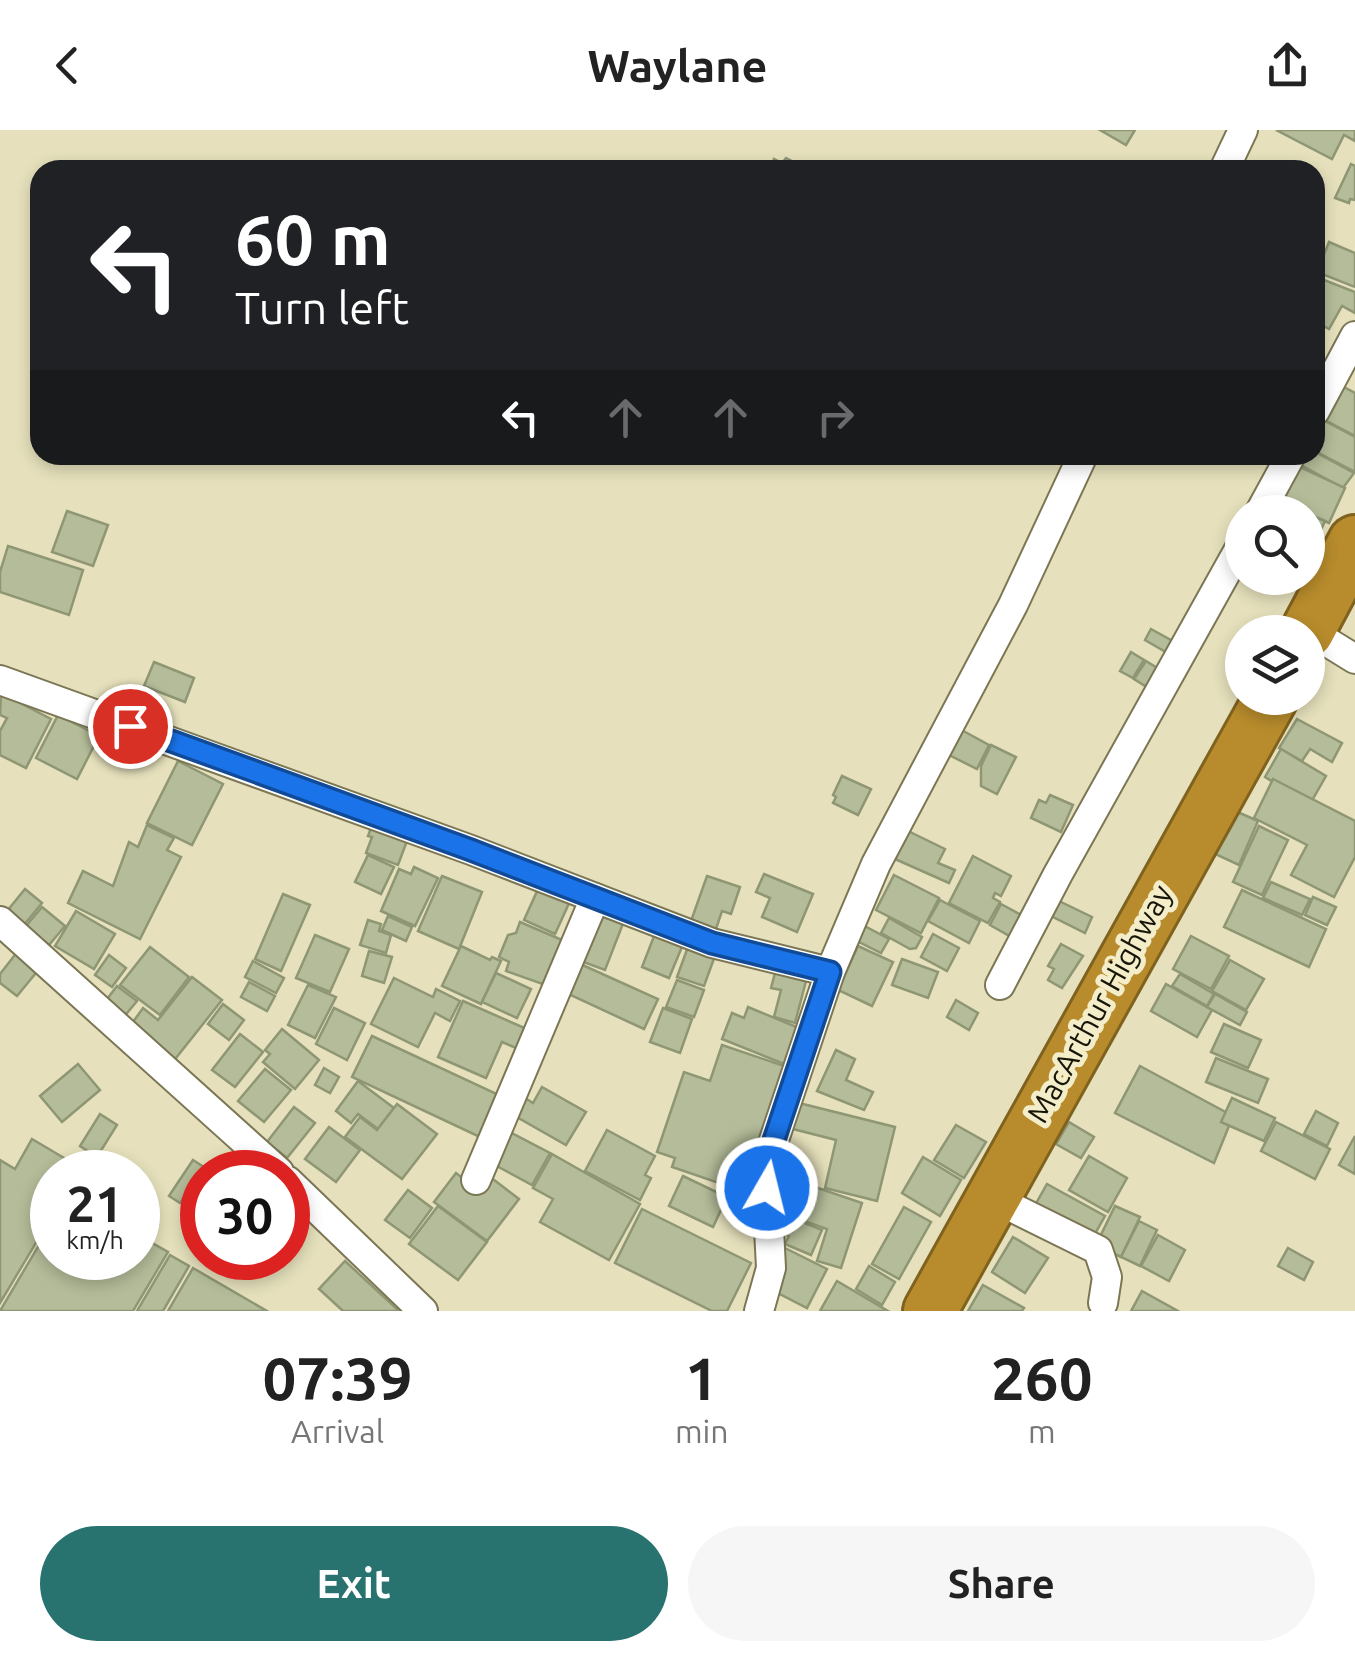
<!DOCTYPE html>
<style>
:root{--surface:#fff;--page:#f6f6f6;--text:#222;--muted:#767676;--accent:#28726f}
body{margin:0;font-family:Ubuntu,sans-serif;background:var(--page);color:var(--text);height:100vh;display:flex;flex-direction:column;font-size:38px;white-space:nowrap}
*{box-sizing:border-box;margin:0}
p{font-size:32px;color:var(--muted)}
.icon{flex:none;width:55px;height:55px;fill:none;stroke:currentColor;stroke-width:2;stroke-linecap:round;stroke-linejoin:round}
.map{position:relative;height:1181px;overflow:hidden}
.panel{display:flex;flex-direction:column;background:var(--surface);flex:1}
.panel>*{flex:none}
.hud{position:absolute;left:30px;top:30px;width:1295px;height:305px;border-radius:30px;box-shadow:0 5px 15px #0003;background:#202124;color:#fff;overflow:hidden}
.buttons{position:absolute;left:1225px;top:365px;display:grid;gap:20px}
.buttons a{display:grid;place-items:center;width:100px;height:100px;border-radius:50%;background:var(--surface);box-shadow:0 5px 15px #0003;font-size:50px}
.speed{position:absolute;left:30px;top:1020px;display:flex;gap:20px;font-size:50px;font-weight:700;text-align:center}
.speed>*{display:grid;place-content:center;width:130px;height:130px;border-radius:50%;background:var(--surface);box-shadow:0 5px 15px #0003;line-height:1}
.speed small{font-size:25px;font-weight:400}
.speed .limit{border:15px solid #d22;background:#fff;color:#111}
.pin{position:absolute;display:grid;place-items:center;width:85px;height:85px;color:#fff;margin:-42px;border:5px solid #fff;border-radius:50%;box-shadow:0 2px 10px #0007}
.me{position:absolute;width:110px;margin:-55px;rotate:8deg;stroke-linejoin:round;filter:drop-shadow(0 0 8px #0008)}
.turn{display:flex;align-items:center;gap:35px;height:210px;padding:0 40px;font-size:45px}
.turn .icon{width:130px;height:130px;stroke-width:2.5}
.turn b{display:block;font-size:70px;line-height:85px}
.lanes{display:flex;align-items:center;height:95px;padding:0 40px;background:#0003;justify-content:center;gap:50px;direction:ltr}
.lanes .off{opacity:.35}
.eta{display:flex;justify-content:space-evenly;align-items:center;height:170px;text-align:center}
.eta b{font-size:60px;font-weight:700;line-height:70px}
.primary-button{display:flex;gap:20px;margin-top:auto;padding:20px 40px}
.primary-button a{flex:1;height:115px;border-radius:60px;background:var(--accent);color:#fff;font-size:40px;font-weight:700;line-height:115px;text-align:center}
.primary-button a+a{background:var(--page);color:var(--text)}
header{display:flex;justify-content:space-between;align-items:center;height:130px;padding:0 40px;background:var(--surface);font-size:45px;font-weight:700}
.map>svg:first-child{display:block}
.building{fill:#b4bc99;stroke:#8e9674;stroke-width:2.5}
.lines{fill:none;stroke-linecap:round;stroke-linejoin:round}
.street-casing{stroke:#7b7654;stroke-width:32}
.highway-casing{stroke:#80621f;stroke-width:58}
.street{stroke:#fff;stroke-width:28}
.highway{stroke:#b88c2c;stroke-width:52}
.route-casing{stroke:#114b97;stroke-width:25}
.route{stroke:#1a73e8;stroke-width:18}
.labels{text-anchor:middle;stroke-width:10;stroke-linejoin:round;paint-order:stroke}
.street-label{font-size:30px;fill:#171508;stroke:#f3eec9}
</style>
<header><svg class="icon" aria-label="back" viewBox="0 0 24 24"><path d="M15 5l-7 7 7 7"/></svg>Waylane<svg class="icon" aria-label="share" viewBox="0 0 24 24"><path d="M12 15V3M7 8l5-5 5 5M5 13v7h14v-7"/></svg></header>
<div class="map">
<svg width="1355" height="1181" viewBox="0 0 1355 1181">
<rect width="100%" height="100%" fill="#e6e1bc"/>
<g class="building">
<polygon points="1100,0 1135,0 1126,15"/>
<polygon points="1276,0 1355,0 1355,11 1344,5 1332,29"/>
<polygon points="786,28 810,40 769,40 774,29 782,33"/>
<polygon points="1351,34 1355,36 1355,70 1350,69 1349,73 1335,68"/>
<polygon points="1329,112 1355,123 1355,157 1317,142"/>
<polygon points="1319,148 1355,162 1355,183 1342,176 1329,199 1315,191 1315,154"/>
<polygon points="1340,255 1355,263 1355,306 1323,289"/>
<polygon points="1323,290 1355,307 1355,342 1315,321 1315,305"/>
<polygon points="1315,322 1354,343 1343,358 1299,334 1304,325"/>
<polygon points="1298,336 1345,358 1329,393 1283,373"/>
<polygon points="67,381 108,395 93,436 52,422"/>
<polygon points="1308,384 1325,391 1313,418 1308,416"/>
<polygon points="8,416 83,440 69,485 0,462 0,442"/>
<polygon points="1151,499 1178,514 1171,525 1145,510"/>
<polygon points="1131,522 1144,530 1133,548 1120,541"/>
<polygon points="1146,531 1162,541 1150,559 1134,549"/>
<polygon points="154,532 194,548 185,572 144,556"/>
<polygon points="1,563 51,589 26,638 0,625 0,601 7,588 0,585"/>
<polygon points="58,585 99,606 77,649 36,628"/>
<polygon points="1297,589 1342,613 1332,632 1310,619 1302,631 1279,618"/>
<polygon points="956,597 989,615 977,639 943,622"/>
<polygon points="991,615 1016,627 997,664 981,656 981,636"/>
<polygon points="1281,619 1326,646 1310,674 1265,647"/>
<polygon points="178,631 223,654 192,715 147,693"/>
<polygon points="842,646 871,659 858,685 833,673 836,667 833,665"/>
<polygon points="1273,649 1355,691 1355,727 1334,767 1291,745 1307,715 1254,688"/>
<polygon points="1050,665 1073,675 1061,702 1031,688 1039,670 1046,673"/>
<polygon points="1233,680 1258,691 1239,735 1213,723"/>
<polygon points="147,695 174,708 167,720 181,727 140,809 68,773 83,741 113,756 129,712 138,717"/>
<polygon points="372,695 410,703 398,735 366,723 372,707 368,706"/>
<polygon points="1259,696 1288,710 1262,765 1233,752"/>
<polygon points="908,701 945,719 938,733 955,740 949,753 895,729"/>
<polygon points="368,725 394,737 381,764 355,752"/>
<polygon points="973,726 1011,746 1001,766 995,763 993,768 1000,772 988,793 949,773"/>
<polygon points="414,737 438,748 415,796 381,781 399,739 411,744"/>
<polygon points="764,744 813,764 797,802 762,787 770,768 756,762"/>
<polygon points="894,745 939,768 921,803 876,780"/>
<polygon points="442,746 482,762 459,819 418,801"/>
<polygon points="707,746 740,757 731,784 722,781 716,799 691,791"/>
<polygon points="1271,752 1310,769 1302,785 1263,768"/>
<polygon points="539,757 570,771 555,804 524,790"/>
<polygon points="25,759 42,773 24,795 7,781"/>
<polygon points="1242,760 1326,799 1309,837 1224,797"/>
<polygon points="283,764 310,775 281,841 255,829"/>
<polygon points="1313,767 1336,777 1327,795 1305,785"/>
<polygon points="940,770 980,791 969,813 928,791"/>
<polygon points="1057,770 1092,787 1085,803 1049,785"/>
<polygon points="1001,774 1025,787 1013,808 990,795"/>
<polygon points="42,777 65,796 49,815 26,796"/>
<polygon points="76,781 115,804 94,839 55,816"/>
<polygon points="598,781 624,791 605,840 578,830"/>
<polygon points="388,786 412,797 406,811 382,800"/>
<polygon points="889,788 922,807 916,818 910,819 881,803"/>
<polygon points="368,790 381,794 379,801 391,805 386,823 360,815"/>
<polygon points="520,792 569,813 551,857 506,841 509,832 499,827 508,805 516,803"/>
<polygon points="859,793 889,809 881,823 851,808"/>
<polygon points="656,801 684,812 669,848 642,837"/>
<polygon points="933,804 959,818 947,841 921,827"/>
<polygon points="315,805 349,819 330,862 296,848"/>
<polygon points="1191,806 1229,826 1211,859 1173,839"/>
<polygon points="689,814 716,823 704,856 677,847"/>
<polygon points="1061,814 1083,826 1062,858 1048,850 1054,839 1048,836"/>
<polygon points="461,816 490,830 492,827 501,831 481,874 442,856"/>
<polygon points="858,816 893,832 872,876 838,860"/>
<polygon points="150,817 189,847 160,885 120,855"/>
<polygon points="18,821 40,838 17,866 0,853 0,844"/>
<polygon points="369,821 392,827 384,853 362,846"/>
<polygon points="109,825 126,838 112,857 95,845"/>
<polygon points="902,829 938,842 928,868 892,855"/>
<polygon points="1230,830 1264,849 1246,880 1212,861"/>
<polygon points="253,831 284,848 276,863 245,847"/>
<polygon points="578,833 658,869 644,899 564,862"/>
<polygon points="496,843 531,859 517,888 482,872"/>
<polygon points="775,843 806,851 795,893 774,887 781,860 771,858"/>
<polygon points="1180,844 1214,864 1207,876 1172,856"/>
<polygon points="192,847 222,870 172,933 128,899 143,878 158,890"/>
<polygon points="394,848 433,867 436,859 460,871 450,891 435,883 418,917 371,894"/>
<polygon points="677,850 704,860 694,887 666,877"/>
<polygon points="249,852 275,866 267,881 241,867"/>
<polygon points="1166,854 1212,880 1197,907 1151,881"/>
<polygon points="308,855 336,867 315,908 288,895"/>
<polygon points="117,856 137,871 123,888 104,873"/>
<polygon points="1215,864 1247,882 1240,895 1207,877"/>
<polygon points="956,870 978,883 969,900 947,887"/>
<polygon points="463,871 529,900 521,920 502,912 486,948 438,927"/>
<polygon points="223,874 244,890 229,910 208,894"/>
<polygon points="748,877 799,898 784,934 722,909 732,883 744,888"/>
<polygon points="334,878 365,893 347,930 316,914"/>
<polygon points="663,878 692,889 680,923 650,912"/>
<polygon points="1224,894 1261,910 1248,938 1211,922"/>
<polygon points="282,899 319,930 295,959 263,932 270,924 265,920"/>
<polygon points="240,904 263,922 235,957 212,940"/>
<polygon points="372,906 499,965 480,1007 352,947"/>
<polygon points="722,915 790,938 748,1063 672,1037 675,1028 657,1022 684,942 710,951"/>
<polygon points="836,920 855,929 846,950 873,962 864,980 817,961"/>
<polygon points="1216,928 1268,949 1258,973 1206,952"/>
<polygon points="78,934 100,960 62,992 40,966"/>
<polygon points="1140,936 1233,986 1214,1033 1115,983"/>
<polygon points="324,938 339,947 330,963 315,955"/>
<polygon points="265,939 291,960 264,992 238,971"/>
<polygon points="358,951 394,978 378,999 358,984 351,993 336,981"/>
<polygon points="542,957 586,982 566,1015 515,986 525,968 533,973"/>
<polygon points="1232,968 1275,988 1264,1011 1221,992"/>
<polygon points="799,973 895,997 877,1071 825,1058 836,1010 793,999"/>
<polygon points="397,974 437,1004 402,1049 345,1007 360,987 377,1000"/>
<polygon points="294,977 315,993 287,1028 267,1012"/>
<polygon points="1316,981 1338,993 1327,1016 1304,1004"/>
<polygon points="100,984 117,995 97,1027 80,1016"/>
<polygon points="1069,992 1094,1007 1081,1028 1056,1014"/>
<polygon points="1276,992 1330,1019 1315,1049 1261,1021"/>
<polygon points="956,995 986,1012 964,1048 934,1030"/>
<polygon points="329,997 360,1020 336,1052 305,1029"/>
<polygon points="607,1000 655,1026 645,1045 651,1048 640,1070 585,1041"/>
<polygon points="508,1001 550,1023 532,1055 493,1034"/>
<polygon points="1355,1006 1355,1044 1339,1035"/>
<polygon points="32,1009 81,1038 78,1042 52,1042 52,1086 0,1173 0,1030 15,1039"/>
<polygon points="552,1024 640,1074 609,1130 540,1092 553,1069 533,1058"/>
<polygon points="1089,1026 1127,1048 1108,1082 1069,1060"/>
<polygon points="923,1027 961,1050 940,1086 902,1063"/>
<polygon points="193,1030 204,1037 180,1073 169,1066"/>
<polygon points="778,1038 811,1047 801,1086 768,1077"/>
<polygon points="456,1043 474,1057 485,1043 519,1069 487,1111 434,1072"/>
<polygon points="683,1046 727,1067 713,1097 669,1076"/>
<polygon points="1047,1054 1105,1086 1092,1109 1034,1077"/>
<polygon points="815,1057 862,1073 841,1138 817,1131 827,1099 804,1091"/>
<polygon points="408,1060 432,1078 410,1108 385,1090"/>
<polygon points="438,1076 487,1112 458,1150 409,1114"/>
<polygon points="1115,1076 1140,1087 1121,1127 1096,1115"/>
<polygon points="904,1077 931,1092 899,1149 872,1134"/>
<polygon points="642,1079 751,1133 727,1181 712,1181 615,1133"/>
<polygon points="778,1082 822,1100 811,1125 785,1114 789,1106 771,1098"/>
<polygon points="1139,1091 1157,1100 1140,1136 1121,1127"/>
<polygon points="52,1093 52,1128 138,1128 138,1105 168,1122 133,1181 0,1181"/>
<polygon points="1158,1105 1185,1120 1169,1151 1141,1136"/>
<polygon points="1013,1107 1048,1128 1025,1163 992,1142"/>
<polygon points="779,1115 827,1139 807,1178 772,1160"/>
<polygon points="1288,1118 1313,1132 1304,1150 1278,1136"/>
<polygon points="170,1125 189,1136 163,1181 137,1181"/>
<polygon points="345,1131 399,1181 343,1181 319,1159"/>
<polygon points="869,1136 895,1152 882,1175 856,1159"/>
<polygon points="193,1138 267,1181 168,1181"/>
<polygon points="837,1151 888,1181 820,1181"/>
<polygon points="983,1155 1024,1178 1022,1181 968,1181"/>
<polygon points="1142,1161 1178,1181 1131,1181"/>
</g>
<g class="lines">
<defs>
<g id="street">
<polyline points="1224,40 1243,0"/>
<polyline points="1315,281 1355,206"/>
<polyline points="1260,382 1291,325"/>
<polyline points="1308,500 1355,529"/>
<polyline points="0,550 471,720 712,813 830,842"/>
<polyline points="0,791 279,1042"/>
<polyline points="1000,855 1058,744 1242,414"/>
<polyline points="476,1050 595,768"/>
<polyline points="288,1051 423,1181"/>
<polyline points="993,1068 1098,1120 1107,1147 1103,1173"/>
<polyline points="759,1181 771,1138 767,1059 770,1022 830,842 876,734 1013,475 1083,325"/>
</g>
<g id="highway">
<polyline points="1307,502 1355,412"/>
<polyline points="930,1181 1271,568"/>
</g>
</defs>
<use href="#street" class="street-casing"/>
<use href="#highway" class="highway-casing"/>
<use href="#street" class="street"/>
<use href="#highway" class="highway"/>
</g>
<g class="lines">
<defs>
<polyline id="route" points="130,596 471,720 712,813 830,842 770,1022 767,1058"/>
</defs>
<use href="#route" class="route-casing"/>
<use href="#route" class="route"/>
</g>
<g class="labels">
<g class="street-label">
<text transform="translate(1100 874) rotate(-61)" y="10">MacArthur Highway</text>
</g>
</g>
</svg>
<div class="buttons">
<a><svg class="icon" aria-label="search" viewBox="0 0 24 24"><circle cx="10" cy="10" r="6"/><path d="M15 15l6 6"/></svg></a>
<a><svg class="icon" aria-label="layers" viewBox="0 0 24 24"><path d="M12 4l9 5-9 5-9-5zM3 14l9 5 9-5"/></svg></a>
</div>
<div class="speed"><div>21<small>km/h</small></div><div class="limit">30</div></div>
<div class="pin" style="left:130px;top:596px;background:#d93025"><svg class="icon" aria-label="arrive" viewBox="0 0 24 24"><path d="M6 21V4h12l-3 4 3 4H6"/></svg></div>
<svg class="me" style="left:767px;top:1058px" viewBox="-20 -20 40 40"><circle r="17" fill="#1a73e8" stroke="#fff" stroke-width="3"/><path d="M0-11L8 9 0 5-8 9z" fill="#fff"/></svg>
<div class="hud">
<div class="turn"><svg class="icon" aria-label="left" viewBox="0 0 24 24"><path d="M17 20v-9H6M10 6l-5 5 5 5"/></svg><div><b>60 m</b>Turn left</div></div>
<div class="lanes"><svg class="icon" aria-label="left" viewBox="0 0 24 24"><path d="M17 20v-9H6M10 6l-5 5 5 5"/></svg><svg class="icon off" aria-label="ahead" viewBox="0 0 24 24"><path d="M12 20V5M6 11l6-6 6 6"/></svg><svg class="icon off" aria-label="ahead" viewBox="0 0 24 24"><path d="M12 20V5M6 11l6-6 6 6"/></svg><svg class="icon off" aria-label="right" viewBox="0 0 24 24"><path d="M7 20v-9h11M14 6l5 5-5 5"/></svg></div>
</div>
</div>
<section class="panel">
<div class="eta">
<div><b>07:39</b><p>Arrival</p></div>
<div><b>1</b><p>min</p></div>
<div><b>260</b><p>m</p></div>
</div>
<div class="primary-button"><a>Exit</a><a>Share</a></div>
</section>
